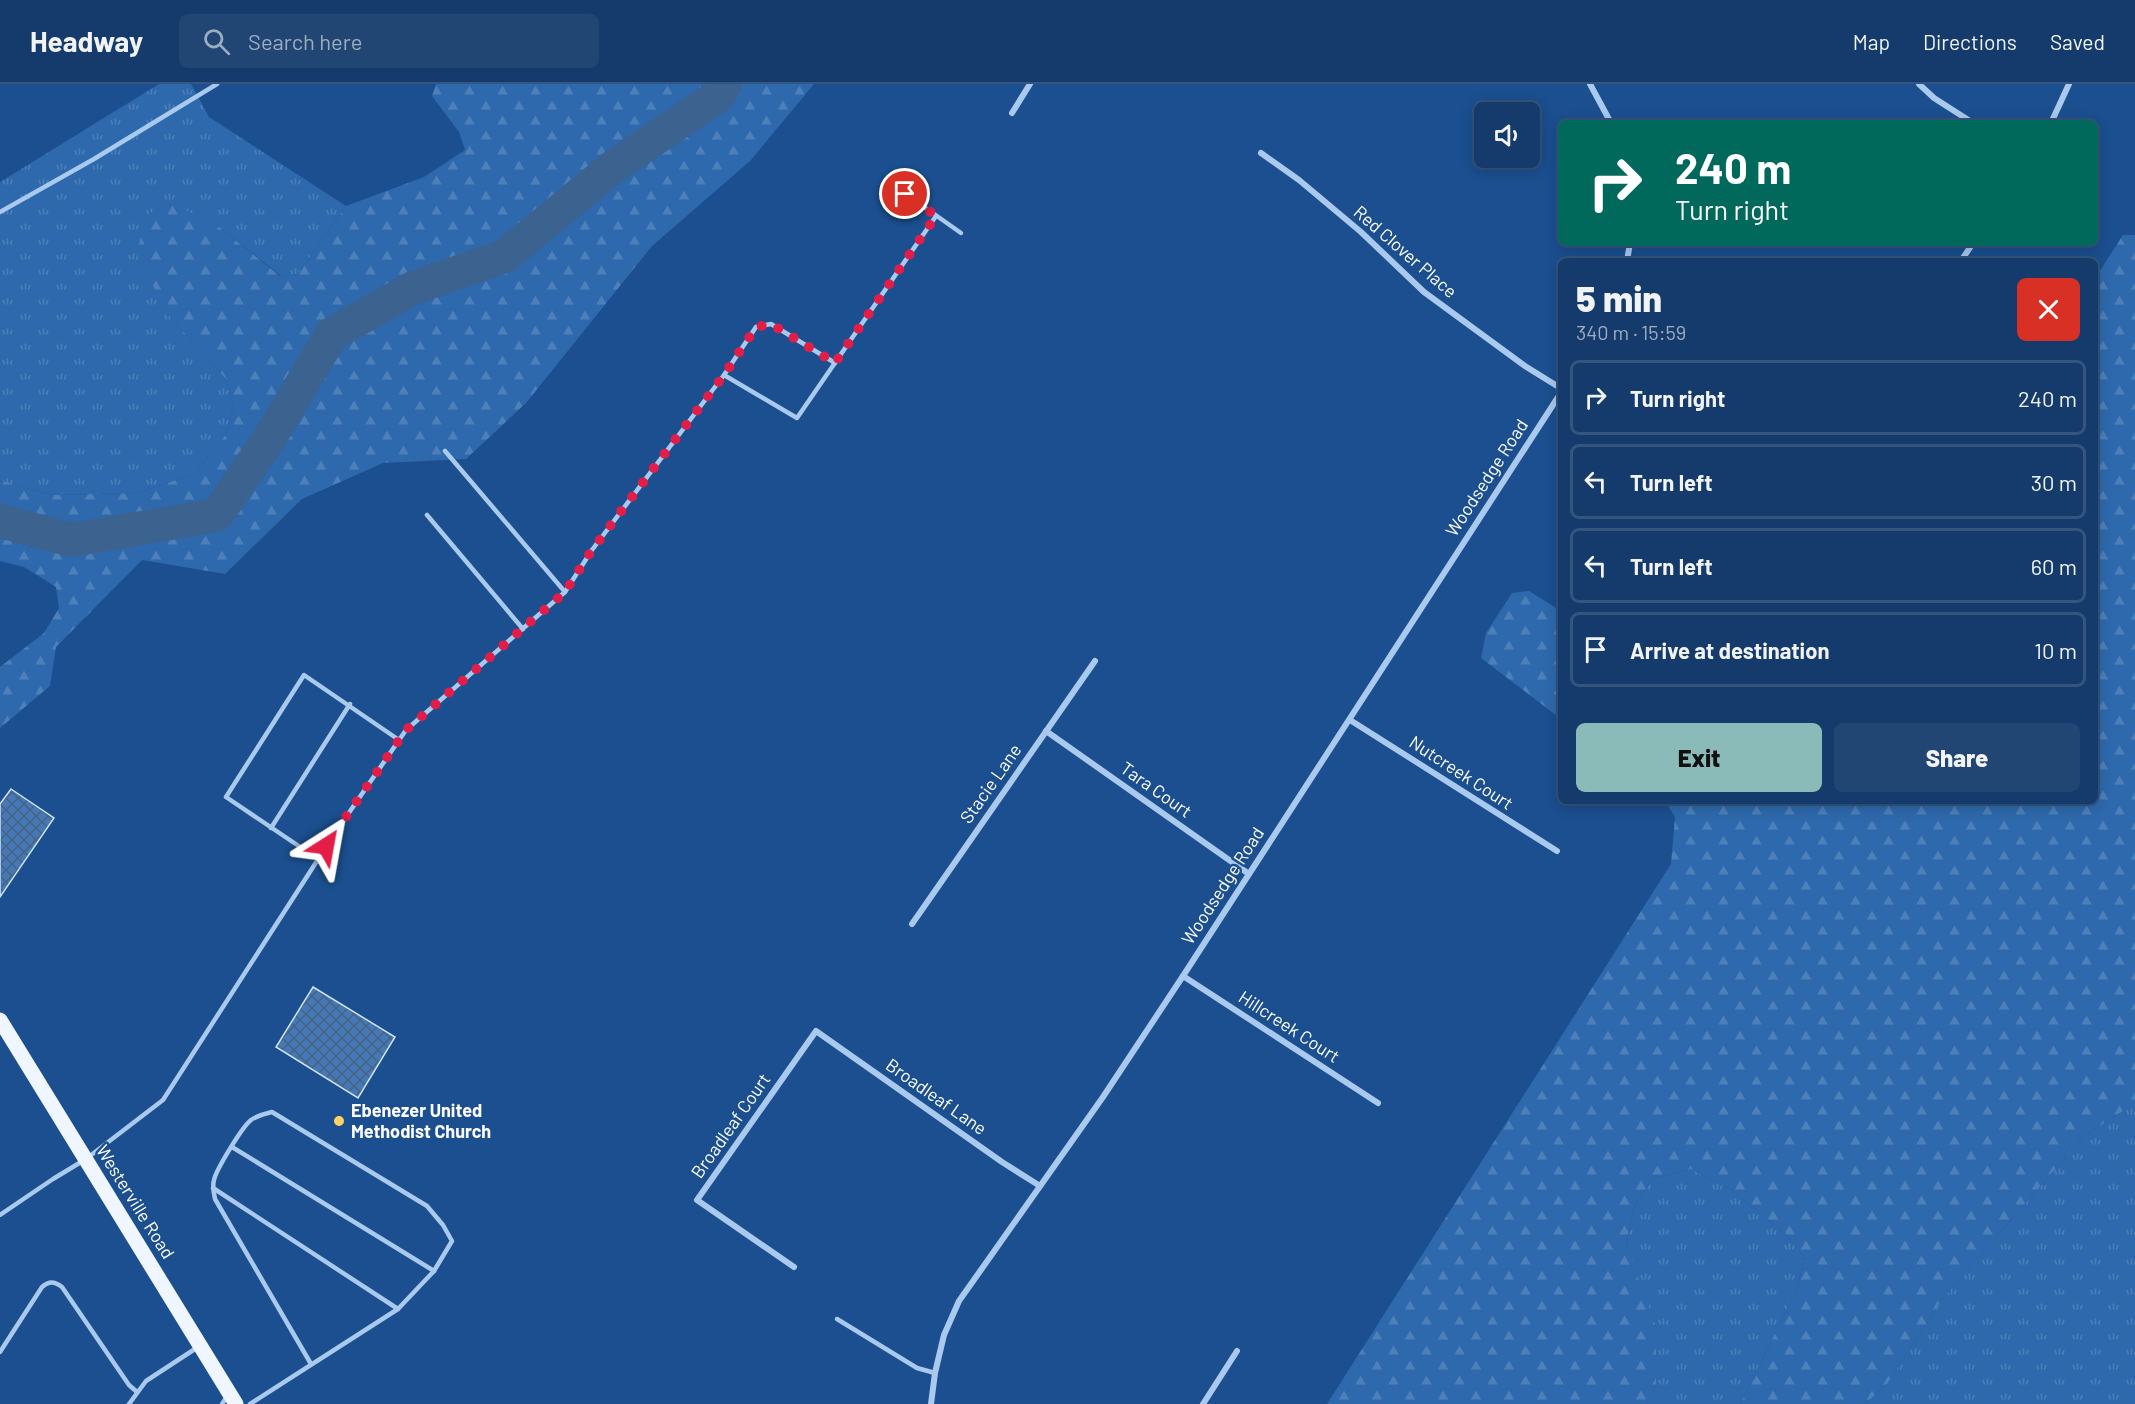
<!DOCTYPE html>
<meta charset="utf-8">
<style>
:root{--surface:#143b6b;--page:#214673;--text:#f1f3f6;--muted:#9dadc1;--line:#33557e;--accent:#8bbbb9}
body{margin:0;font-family:Barlow,sans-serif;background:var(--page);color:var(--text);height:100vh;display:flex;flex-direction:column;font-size:22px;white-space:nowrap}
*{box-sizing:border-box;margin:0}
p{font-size:20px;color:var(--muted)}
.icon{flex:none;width:33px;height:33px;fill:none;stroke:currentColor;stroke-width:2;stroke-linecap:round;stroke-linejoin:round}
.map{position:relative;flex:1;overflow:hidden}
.details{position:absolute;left:1558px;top:174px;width:540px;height:546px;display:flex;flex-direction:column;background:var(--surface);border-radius:9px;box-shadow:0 3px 15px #0003,0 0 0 2px var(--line)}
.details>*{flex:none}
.guide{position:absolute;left:1558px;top:36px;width:540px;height:126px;border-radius:9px;box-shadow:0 3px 15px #0003,0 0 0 2px var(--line);background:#00695c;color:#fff;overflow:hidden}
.controls{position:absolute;left:1474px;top:18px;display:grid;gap:12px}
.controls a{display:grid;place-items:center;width:66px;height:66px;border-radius:9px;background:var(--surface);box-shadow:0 3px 15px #0003,0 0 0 2px var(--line);font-size:30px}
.pin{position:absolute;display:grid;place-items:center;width:51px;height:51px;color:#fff;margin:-26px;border:3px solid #fff;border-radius:50%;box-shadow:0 2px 6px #0007}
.me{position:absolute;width:66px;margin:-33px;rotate:34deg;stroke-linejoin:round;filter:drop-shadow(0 0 4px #0008)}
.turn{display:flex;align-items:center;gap:21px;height:126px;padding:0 18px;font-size:27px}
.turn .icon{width:78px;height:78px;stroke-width:2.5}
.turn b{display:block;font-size:42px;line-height:51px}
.round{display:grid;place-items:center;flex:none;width:63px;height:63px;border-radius:9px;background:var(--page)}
.overview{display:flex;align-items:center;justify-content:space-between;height:102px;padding:0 18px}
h1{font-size:36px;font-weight:800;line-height:45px}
.button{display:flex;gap:12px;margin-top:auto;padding:12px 18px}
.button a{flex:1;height:69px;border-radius:9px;background:var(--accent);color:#111;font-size:24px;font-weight:800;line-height:69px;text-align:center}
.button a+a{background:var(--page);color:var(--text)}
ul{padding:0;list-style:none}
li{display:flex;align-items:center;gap:18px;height:75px;margin:0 12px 9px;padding:0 6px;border:3px solid var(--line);border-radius:9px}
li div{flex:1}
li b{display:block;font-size:22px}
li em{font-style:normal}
header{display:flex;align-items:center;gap:36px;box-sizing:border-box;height:84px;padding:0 30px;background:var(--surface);border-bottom:2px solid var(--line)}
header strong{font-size:28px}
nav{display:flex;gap:33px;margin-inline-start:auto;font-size:21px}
.search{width:420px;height:54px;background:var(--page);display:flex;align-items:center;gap:15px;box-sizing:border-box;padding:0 21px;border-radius:9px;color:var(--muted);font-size:22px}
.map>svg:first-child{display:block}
.grass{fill:url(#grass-tufts)}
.forest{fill:url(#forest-firs)}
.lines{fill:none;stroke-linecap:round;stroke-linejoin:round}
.river{stroke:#3c6290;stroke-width:34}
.building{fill:url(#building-cross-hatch);stroke:#cfe3fa;stroke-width:1.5}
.lane{stroke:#a9c9ee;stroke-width:4.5}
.street{stroke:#a9c9ee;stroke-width:6}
.primary{stroke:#f0f6ff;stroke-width:15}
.route{stroke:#e11d48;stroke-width:10;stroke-dasharray:0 18}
.poi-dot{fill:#ffd166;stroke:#1b4f8f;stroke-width:2}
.labels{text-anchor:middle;stroke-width:5;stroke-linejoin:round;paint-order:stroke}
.street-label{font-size:18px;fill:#fff;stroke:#1b4f8f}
.poi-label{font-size:18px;font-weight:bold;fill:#fff;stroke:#1b4f8f;text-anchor:start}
</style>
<header>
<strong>Headway</strong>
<div class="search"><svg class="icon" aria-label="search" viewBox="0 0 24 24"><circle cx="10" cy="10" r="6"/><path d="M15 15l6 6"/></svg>Search here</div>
<nav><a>Map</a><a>Directions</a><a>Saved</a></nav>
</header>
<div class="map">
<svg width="2135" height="1320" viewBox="0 0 2135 1320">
<defs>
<pattern id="grass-tufts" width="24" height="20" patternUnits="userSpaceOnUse" patternTransform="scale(1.5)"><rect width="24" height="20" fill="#2e69ad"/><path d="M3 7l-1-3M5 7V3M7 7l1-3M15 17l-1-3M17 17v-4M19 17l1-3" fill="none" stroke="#4d80b9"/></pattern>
<pattern id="forest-firs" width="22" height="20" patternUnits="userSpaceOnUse" patternTransform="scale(1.5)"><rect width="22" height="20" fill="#2e69ad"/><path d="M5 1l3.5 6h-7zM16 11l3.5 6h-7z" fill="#4d80b9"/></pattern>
<pattern id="building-cross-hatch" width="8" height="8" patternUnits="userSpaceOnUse" patternTransform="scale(1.5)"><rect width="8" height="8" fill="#4478b7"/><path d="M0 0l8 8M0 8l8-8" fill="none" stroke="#486282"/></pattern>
</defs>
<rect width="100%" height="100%" fill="#1b4f8f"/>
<g class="grass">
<polygon points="159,0 191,0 209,33 346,122 298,190 281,192 218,142 167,229 226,295 233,323 226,350 194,390 137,409 51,411 0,396 0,98"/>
<polygon points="2129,1023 2135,1023 2135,1320 1865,1320 1887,1300 1943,1214 2083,1053"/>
<polygon points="1691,1085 1732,1106 1785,1149 1804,1172 1798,1203 1740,1320 1647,1320 1656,1300 1626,1162 1635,1121 1652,1095"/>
</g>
<g class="forest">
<polygon points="436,0 814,0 750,77 652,162 526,319 466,375 383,379 302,415 225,490 142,476 56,563 50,602 0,644 0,583 44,549 59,524 56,503 24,483 0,477 0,396 51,411 137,409 194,390 226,350 233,323 226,295 167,229 137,170 145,132 169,118 218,142 280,192 298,190 346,122 424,93 465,66 459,48 432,12"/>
<polygon points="2123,151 2135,151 2135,1023 2129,1023 2083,1053 1943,1214 1887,1300 1865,1320 1740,1320 1798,1203 1804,1172 1785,1149 1732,1106 1691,1085 1652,1095 1635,1121 1626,1161 1656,1243 1656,1300 1647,1320 1327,1320 1671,780 1675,733 1665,717 2096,717 2096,193"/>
<polygon points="1529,507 1561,527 1561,635 1481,574 1486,549 1512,509"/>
</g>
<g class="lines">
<polyline class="river" points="0,437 72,456 217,431 269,355 332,250 413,204 505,172 613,83 718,12 725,0"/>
</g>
<g class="building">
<polygon points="11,705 54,734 0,813 0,720"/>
<polygon points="313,903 395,953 358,1014 276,963"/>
</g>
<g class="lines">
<g class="lane">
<polyline points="890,99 961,149"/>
<polyline points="0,128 94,75 217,0"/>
<polyline points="724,291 756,243 771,240 835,279"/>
<polyline points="445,367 565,508"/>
<polyline points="427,431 523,545"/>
<polyline points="271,744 350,620"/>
<polyline points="318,775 226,713 304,591 399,656"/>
<polyline points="232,1063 434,1187"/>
<polyline points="213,1104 398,1225"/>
<polyline points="0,1131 53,1095 86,1075 163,1016 335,749 406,646 565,508 592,466 724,291 797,334 936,132"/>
<polyline points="837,1235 917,1284 935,1289"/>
<path d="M0,1268L42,1203C49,1197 54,1197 62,1203L129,1301L137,1308"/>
<polyline points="129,1320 146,1297 198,1263"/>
<polyline points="222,1320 228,1311"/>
<path d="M250,1320L398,1225L434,1187L452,1157L443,1141L427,1122L272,1028C264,1030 258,1031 251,1036C242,1043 216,1086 214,1096C212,1103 214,1109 215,1115L311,1280"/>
</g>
<g class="street">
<polyline points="1590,0 1611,39"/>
<polyline points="1919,0 1934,14 1973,39"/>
<polyline points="1012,29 1030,0"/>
<polyline points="2051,39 2069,0"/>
<polyline points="1261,69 1299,96 1361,148 1424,208 1525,282 1562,305"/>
<polyline points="1627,177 1630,159"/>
<polyline points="1961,177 1973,159"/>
<polyline points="1350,636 1557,767"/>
<polyline points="1046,647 1249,790"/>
<polyline points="912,840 1095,577"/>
<polyline points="1183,892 1378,1019"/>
<polyline points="794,1183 697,1116 816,947 1002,1078 1040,1102"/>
<polyline points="931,1320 935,1289 944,1251 959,1217 1103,1013 1183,892 1562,307"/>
<polyline points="1203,1320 1237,1267"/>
</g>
<polyline class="primary" points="0,936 236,1320"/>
</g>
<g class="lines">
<polyline class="route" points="326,762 406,646 565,508 592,466 724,291 756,243 771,240 835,279 936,132 905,110"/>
</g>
<circle class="poi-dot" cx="339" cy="1037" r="6"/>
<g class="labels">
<g class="street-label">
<text transform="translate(1405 168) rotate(41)" y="6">Red Clover Place</text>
<text transform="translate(1487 394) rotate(-57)" y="6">Woodsedge Road</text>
<text transform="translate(1461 689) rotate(33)" y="6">Nutcreek Court</text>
<text transform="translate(991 700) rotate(-55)" y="6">Stacie Lane</text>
<text transform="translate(1156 706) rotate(35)" y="6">Tara Court</text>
<text transform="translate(1223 802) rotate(-57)" y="6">Woodsedge Road</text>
<text transform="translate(1289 943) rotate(33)" y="6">Hillcreek Court</text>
<text transform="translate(936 1013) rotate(35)" y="6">Broadleaf Lane</text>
<text transform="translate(731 1042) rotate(-55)" y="6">Broadleaf Court</text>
<text transform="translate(135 1118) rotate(58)" y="6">Westerville Road</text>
</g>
<g class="poi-label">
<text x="351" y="1033">Ebenezer United<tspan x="351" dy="21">Methodist Church</tspan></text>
</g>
</g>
</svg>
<div class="controls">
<a><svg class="icon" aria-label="sound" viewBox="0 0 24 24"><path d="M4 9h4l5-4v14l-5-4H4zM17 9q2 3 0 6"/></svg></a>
</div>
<div class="pin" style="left:905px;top:110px;background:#d93025"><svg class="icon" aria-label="arrive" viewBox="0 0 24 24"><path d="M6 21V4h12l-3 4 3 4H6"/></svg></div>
<svg class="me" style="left:326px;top:762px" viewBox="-20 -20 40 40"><path d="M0-17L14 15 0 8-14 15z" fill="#e11d48" stroke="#fff" stroke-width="4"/></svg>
<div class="guide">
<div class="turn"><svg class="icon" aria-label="right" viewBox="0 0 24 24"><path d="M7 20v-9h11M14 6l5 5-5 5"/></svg><div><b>240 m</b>Turn right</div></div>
</div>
<section class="details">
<div class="overview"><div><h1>5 min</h1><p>340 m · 15:59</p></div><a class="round" style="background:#d93025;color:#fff"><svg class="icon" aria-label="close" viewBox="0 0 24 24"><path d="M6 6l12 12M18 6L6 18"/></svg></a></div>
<ul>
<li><svg class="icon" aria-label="right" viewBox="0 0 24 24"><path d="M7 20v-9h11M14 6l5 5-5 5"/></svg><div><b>Turn right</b></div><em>240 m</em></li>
<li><svg class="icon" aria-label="left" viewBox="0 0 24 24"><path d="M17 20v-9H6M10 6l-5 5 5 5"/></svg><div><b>Turn left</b></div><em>30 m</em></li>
<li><svg class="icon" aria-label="left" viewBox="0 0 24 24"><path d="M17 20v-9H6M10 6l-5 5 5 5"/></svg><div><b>Turn left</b></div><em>60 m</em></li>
<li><svg class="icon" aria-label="arrive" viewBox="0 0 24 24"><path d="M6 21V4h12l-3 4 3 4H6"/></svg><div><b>Arrive at destination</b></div><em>10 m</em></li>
</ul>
<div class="button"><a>Exit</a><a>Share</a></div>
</section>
</div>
